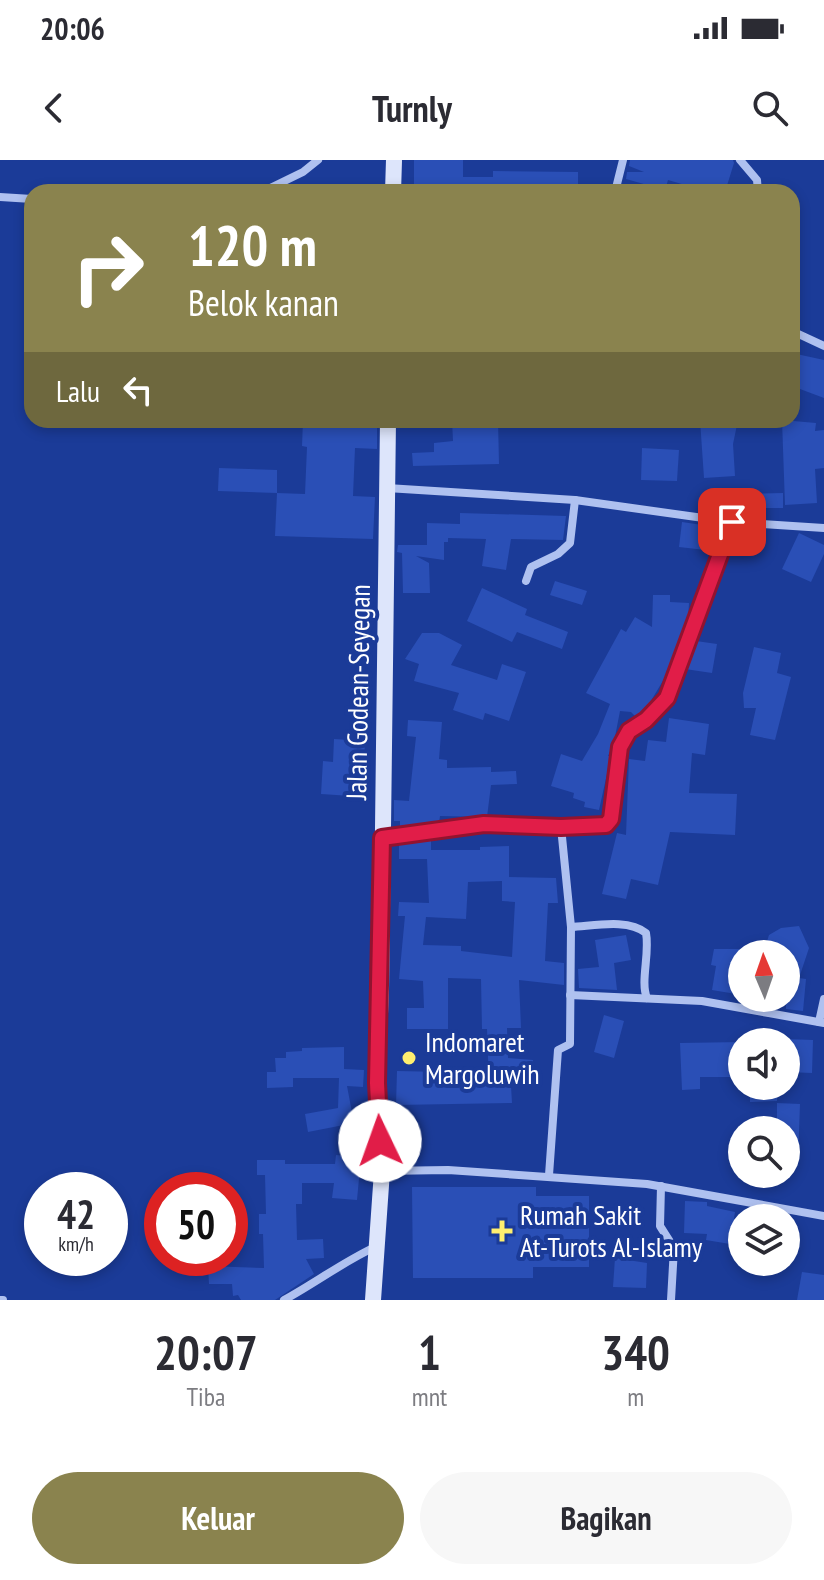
<!DOCTYPE html>
<html lang="id">
<style>
:root{--surface:#fff;--page:#f7f7f7;--text:#2b2b33;--muted:#7c7c81;--accent:#8a834e}
body{margin:0;font-family:"PT Sans Narrow",sans-serif;background:var(--page);color:var(--text);height:100vh;display:flex;flex-direction:column;font-size:30px;white-space:nowrap}
*{box-sizing:border-box;margin:0}
p{font-size:26px;color:var(--muted)}
.icon{flex:none;width:44px;height:44px;fill:none;stroke:currentColor;stroke-width:2;stroke-linecap:round;stroke-linejoin:round}
.map{position:relative;height:1140px;overflow:hidden}
.drawer{display:flex;flex-direction:column;background:var(--surface);flex:1}
.drawer>*{flex:none}
.guide{position:absolute;left:24px;top:24px;width:776px;height:244px;border-radius:24px;box-shadow:0 4px 12px #0003;background:#8a834e;color:#fff;overflow:hidden}
.needle{width:52px;rotate:358deg}
.tools{position:absolute;left:728px;top:780px;display:grid;gap:16px}
.tools a{display:grid;place-items:center;width:72px;height:72px;border-radius:50%;background:var(--surface);box-shadow:0 4px 12px #0003;font-size:40px}
.speed{position:absolute;left:24px;top:1012px;display:flex;gap:16px;font-size:40px;font-weight:700;text-align:center}
.speed>*{display:grid;place-content:center;width:104px;height:104px;border-radius:50%;background:var(--surface);box-shadow:0 4px 12px #0003;line-height:1}
.speed small{font-size:20px;font-weight:400}
.speed .limit{border:12px solid #d22;background:#fff;color:#111}
.pin{position:absolute;display:grid;place-items:center;width:68px;height:68px;color:#fff;margin:-34px;border-radius:16px;box-shadow:0 4px 12px #0006}
.me{position:absolute;width:88px;margin:-44px;rotate:357deg;stroke-linejoin:round;filter:drop-shadow(0 0 6px #0008)}
.turn{display:flex;align-items:center;gap:28px;height:168px;padding:0 32px;font-size:36px}
.turn .icon{width:104px;height:104px;stroke-width:2.5}
.turn b{display:block;font-size:56px;line-height:68px}
.then{display:flex;align-items:center;height:76px;padding:0 32px;background:#0003;gap:16px;font-size:30px}
.eta{display:flex;justify-content:space-evenly;align-items:center;height:136px;text-align:center}
.eta b{font-size:48px;font-weight:600;line-height:56px}
.action{display:flex;gap:16px;margin-top:auto;padding:16px 32px}
.action a{flex:1;height:92px;border-radius:48px;background:var(--accent);color:#fff;font-size:32px;font-weight:600;line-height:92px;text-align:center}
.action a+a{background:var(--page);color:var(--text)}
.status{display:flex;justify-content:space-between;align-items:center;height:56px;padding:0 40px;background:var(--surface);direction:ltr}
.status svg{height:22px;fill:currentColor}
header{display:flex;justify-content:space-between;align-items:center;height:104px;padding:0 32px;background:var(--surface);font-size:36px;font-weight:600}
.map>svg:first-child{display:block}
.building{fill:#2a4fb6;fill-rule:evenodd}
.lines{fill:none;stroke-linecap:round;stroke-linejoin:round}
.minor{stroke:#afc1f0;stroke-width:8}
.secondary{stroke:#dde5fb;stroke-width:16}
.route-casing{stroke:#92132f;stroke-width:20}
.route{stroke:#e11d48;stroke-width:14}
.poi-dot{fill:#ffef6f;stroke:#1b3b98;stroke-width:3}
.labels{text-anchor:middle;stroke-width:8;stroke-linejoin:round;paint-order:stroke}
.street-label{font-size:28px;fill:#fff;stroke:#1b3b98}
.poi-label{font-size:28px;fill:#fff;stroke:#1b3b98;text-anchor:start}
</style>
<div class="status"><b>20:06</b><svg viewBox="0 0 49 12"><path d="M0 12V9h3v3zM5 12V6h3v6zM10 12V3h3v9zM15 12V0h3v12zM26 1h20v11H26zM47 4h2v5h-2z"/></svg></div>
<header><svg class="icon" aria-label="back" viewBox="0 0 24 24"><path d="M15 5l-7 7 7 7"/></svg>Turnly<svg class="icon" aria-label="search" viewBox="0 0 24 24"><circle cx="10" cy="10" r="6"/><path d="M15 15l6 6"/></svg></header>
<div class="map">
<svg width="824" height="1140" viewBox="0 0 824 1140">
<rect width="100%" height="100%" fill="#1b3b98"/>
<g class="building">
<polygon points="414,0 463,0 463,17 493,17 493,11 578,12 578,32 414,32"/>
<polygon points="630,0 733,0 734,3 725,32 709,32 668,20 665,30 626,19 627,12 644,12 629,6"/>
<polygon points="792,193 824,200 824,238 792,226"/>
<polygon points="303,260 377,260 377,289 355,288 353,336 375,337 373,379 275,376 277,333 305,334 307,287 302,286"/>
<polygon points="452,260 498,260 499,304 413,306 412,293 434,292 434,283 453,281"/>
<polygon points="700,260 738,260 733,284 735,316 704,318"/>
<polygon points="782,260 816,263 815,271 824,270 824,308 815,309 817,343 785,345"/>
<polygon points="642,288 679,290 677,321 641,320"/>
<polygon points="219,308 277,310 277,333 218,331"/>
<polygon points="783,333 783,348 748,348 748,334"/>
<polygon points="460,353 566,356 563,380 511,379 506,410 482,406 486,379 448,378 448,382 444,382 444,400 416,396 429,403 430,433 403,433 402,393 397,392 398,385 427,385 427,363 460,364"/>
<polygon points="682,362 716,367 714,391 679,387"/>
<polygon points="799,373 824,385 824,394 811,422 782,409"/>
<polygon points="555,421 587,431 582,445 550,435"/>
<polygon points="482,428 527,449 525,455 568,472 562,489 517,472 512,482 467,461"/>
<polygon points="653,435 670,435 670,442 689,443 688,461 670,509 646,549 637,558 631,552 620,551 614,582 608,596 611,596 599,650 584,647 585,642 573,638 574,633 551,626 561,594 582,601 598,574 610,544 586,533 621,469 626,472 635,457 652,467"/>
<polygon points="422,473 439,473 462,485 451,505 497,520 502,504 526,512 509,561 485,553 483,560 453,550 459,533 414,521 419,504 405,499"/>
<polygon points="696,481 717,484 712,513 685,509"/>
<polygon points="754,487 781,493 777,513 791,517 775,580 750,575 756,548 744,548 743,533"/>
<polygon points="669,558 709,564 705,595 692,593 689,633 737,634 735,675 670,672 658,725 631,719 626,739 602,734 617,673 626,675 629,599 645,601 648,580 666,582"/>
<polygon points="408,560 442,562 439,599 447,600 447,608 491,607 491,612 516,611 517,624 491,625 487,657 440,656 439,663 400,669 400,661 394,661 394,640 409,641 416,577 407,576"/>
<polygon points="334,579 365,581 364,603 369,604 366,637 321,634 323,601 333,602"/>
<path d="M431,678V690H480V687L509,686V717L556,718L558,743H548L545,801L564,803V825L519,820L521,868H507L508,898L533,900L531,928L511,926L512,943L396,945L397,911L444,912V925L489,924L487,869H482L481,819L448,818V869H407V848H424L423,821L399,819L405,756H398L399,742L429,743L427,699H399V683ZM502,721V741L515,742L512,797L461,791V786L423,785L426,757L466,759L468,722Z"/>
<polygon points="799,766 809,788 799,818 806,819 803,851 786,849 786,794 763,794 769,775 781,768"/>
<polygon points="626,775 631,800 614,803 617,830 579,828 578,809 599,807 595,780"/>
<polygon points="714,789 742,789 742,835 712,830 716,806 711,805"/>
<polygon points="604,855 624,861 614,898 594,892"/>
<polygon points="786,879 813,880 812,913 786,912"/>
<polygon points="742,882 742,917 700,917 700,929 682,930 680,883"/>
<polygon points="344,887 344,909 364,910 363,927 347,926 354,963 308,972 305,954 338,948 339,918 293,918 293,927 267,928 267,912 276,912 275,898 286,898 286,892 302,891 302,888"/>
<polygon points="750,926 777,926 777,941 750,942"/>
<polygon points="777,943 800,944 798,1000 786,1000 786,970 777,970"/>
<polygon points="336,995 361,997 357,1040 332,1038 334,1023 302,1023 302,1044 296,1044 297,1080 323,1079 324,1098 306,1099 314,1114 275,1140 241,1140 238,1135 233,1136 232,1124 209,1124 208,1106 264,1108 263,1074 259,1074 259,1054 266,1054 265,1015 257,1015 257,1000 285,1000 285,1004 335,1004"/>
<polygon points="412,1027 536,1027 536,1036 589,1036 589,1107 533,1107 533,1118 413,1118"/>
<polygon points="685,1041 707,1042 707,1046 735,1052 730,1084 706,1080 707,1074 684,1073"/>
<polygon points="615,1098 647,1103 646,1128 613,1127"/>
<polygon points="802,1112 824,1115 824,1140 797,1140"/>
</g>
<g class="lines">
<g class="minor">
<polyline points="740,0 757,20 758,32"/>
<polyline points="262,32 303,12 318,0"/>
<polyline points="615,32 623,0"/>
<polyline points="0,37 32,39"/>
<polyline points="792,171 824,186"/>
<polyline points="387,328 575,340 732,362 824,368"/>
<polyline points="526,421 531,407 558,394 570,383 575,340"/>
<polyline points="383,678 484,664 561,667"/>
<path d="M571,767C593,766 628,758 646,773C650,793 640,822 647,838"/>
<polyline points="570,835 702,841 824,863"/>
<polyline points="819,862 824,839"/>
<polyline points="382,1011 448,1010 647,1024 824,1056"/>
<polyline points="549,1015 558,890 570,884 571,767 561,667 602,666 611,659 620,587 629,571 646,560 667,538 732,362"/>
<polyline points="661,1026 660,1066 674,1088 671,1140"/>
<polyline points="0,1140 3,1140"/>
<path d="M284,1140C315,1123 343,1102 375,1087"/>
</g>
<g class="secondary">
<polyline points="393,32 394,0"/>
<polyline points="373,1140 382,1011 377,923 381,831 388,260"/>
</g>
</g>
<g class="lines">
<defs>
<polyline id="route" points="380,981 377,923 382,678 484,664 561,667 606,665 611,659 620,587 629,571 646,560 667,538 732,362"/>
</defs>
<use href="#route" class="route-casing"/>
<use href="#route" class="route"/>
</g>
<g class="poi-dot">
<circle cx="409" cy="898" r="8"/>
<path d="M498 1059h8v8h8v8h-8v8h-8v-8h-8v-8h8z"/>
</g>
<g class="labels">
<g class="street-label">
<text transform="translate(358 532) rotate(-89)" y="10">Jalan Godean-Seyegan</text>
</g>
<g class="poi-label">
<text x="425" y="892">Indomaret<tspan x="425" dy="32">Margoluwih</tspan></text>
<text x="520" y="1065">Rumah Sakit<tspan x="520" dy="32">At-Turots Al-Islamy</tspan></text>
</g>
</g>
</svg>
<div class="tools">
<a><svg class="needle" viewBox="-14 -14 28 28"><path d="M0-13l5 13h-10z" fill="#e53935"/><path d="M0 13l5-13h-10z" fill="#7c7c81"/></svg></a>
<a><svg class="icon" aria-label="sound" viewBox="0 0 24 24"><path d="M4 9h4l5-4v14l-5-4H4zM17 9q2 3 0 6"/></svg></a>
<a><svg class="icon" aria-label="search" viewBox="0 0 24 24"><circle cx="10" cy="10" r="6"/><path d="M15 15l6 6"/></svg></a>
<a><svg class="icon" aria-label="layers" viewBox="0 0 24 24"><path d="M12 4l9 5-9 5-9-5zM3 14l9 5 9-5"/></svg></a>
</div>
<div class="speed"><div>42<small>km/h</small></div><div class="limit">50</div></div>
<div class="pin" style="left:732px;top:362px;background:#d93025"><svg class="icon" aria-label="arrive" viewBox="0 0 24 24"><path d="M6 21V4h12l-3 4 3 4H6"/></svg></div>
<svg class="me" style="left:380px;top:981px" viewBox="-20 -20 40 40"><circle r="19" fill="#fff"/><path d="M0-13L10 11 0 6-10 11z" fill="#e11d48"/></svg>
<div class="guide">
<div class="turn"><svg class="icon" aria-label="right" viewBox="0 0 24 24"><path d="M7 20v-9h11M14 6l5 5-5 5"/></svg><div><b>120 m</b>Belok kanan</div></div>
<div class="then">Lalu<svg class="icon" aria-label="left" viewBox="0 0 24 24"><path d="M17 20v-9H6M10 6l-5 5 5 5"/></svg></div>
</div>
</div>
<section class="drawer">
<div class="eta">
<div><b>20:07</b><p>Tiba</p></div>
<div><b>1</b><p>mnt</p></div>
<div><b>340</b><p>m</p></div>
</div>
<div class="action"><a>Keluar</a><a>Bagikan</a></div>
</section>
